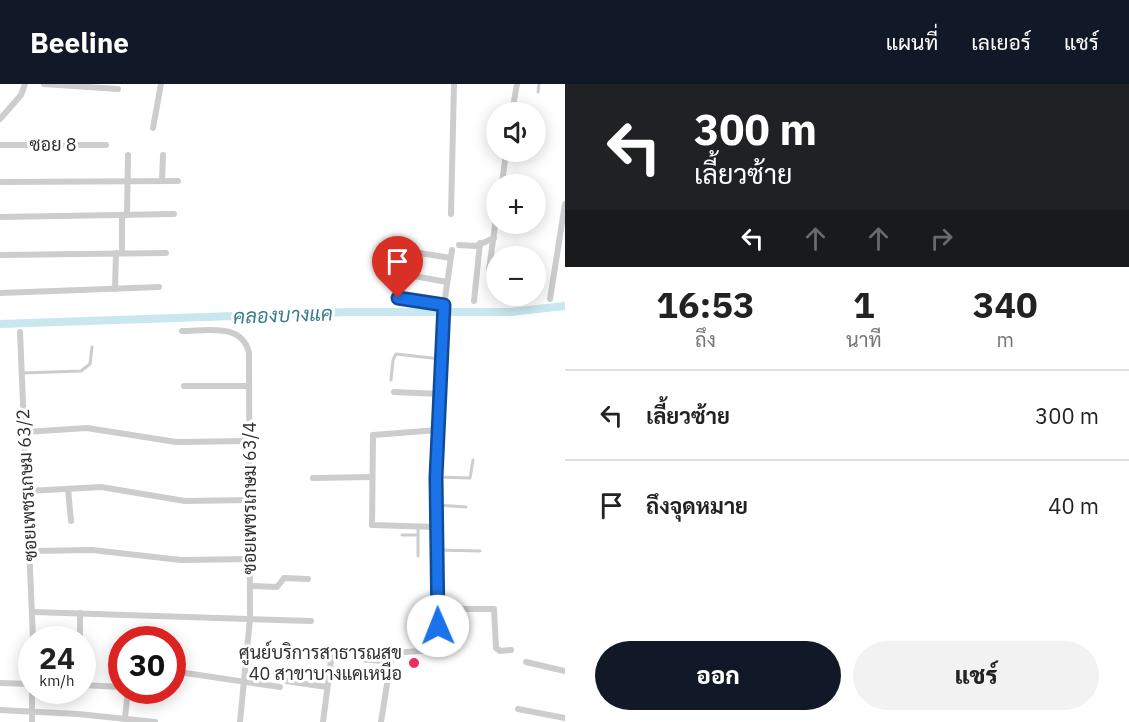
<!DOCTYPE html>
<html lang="th">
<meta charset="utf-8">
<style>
:root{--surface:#fff;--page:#f2f2f2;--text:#222;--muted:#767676;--line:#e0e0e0;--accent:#111827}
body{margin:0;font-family:"IBM Plex Sans",Sarabun,sans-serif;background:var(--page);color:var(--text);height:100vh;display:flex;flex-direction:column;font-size:22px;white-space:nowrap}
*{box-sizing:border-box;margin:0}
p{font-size:20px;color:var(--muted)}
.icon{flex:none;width:33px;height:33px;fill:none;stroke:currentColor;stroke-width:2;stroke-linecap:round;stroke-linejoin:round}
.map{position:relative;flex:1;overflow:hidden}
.panel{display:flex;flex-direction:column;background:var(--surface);width:564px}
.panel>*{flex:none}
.guide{background:#202124;color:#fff;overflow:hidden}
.buttons{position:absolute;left:486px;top:18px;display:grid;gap:12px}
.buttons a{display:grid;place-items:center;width:60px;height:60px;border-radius:50%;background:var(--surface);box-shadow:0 3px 15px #0003;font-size:30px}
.speed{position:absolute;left:18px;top:542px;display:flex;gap:12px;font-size:30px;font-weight:700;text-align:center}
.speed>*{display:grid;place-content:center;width:78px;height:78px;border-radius:50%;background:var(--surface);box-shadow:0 3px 15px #0003;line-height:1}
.speed small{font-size:15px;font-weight:400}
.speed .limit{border:9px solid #d22;background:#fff;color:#111}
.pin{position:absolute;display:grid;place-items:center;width:51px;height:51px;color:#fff;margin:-62px -26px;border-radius:50% 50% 50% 0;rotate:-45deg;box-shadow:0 0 6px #0007}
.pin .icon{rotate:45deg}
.me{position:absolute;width:66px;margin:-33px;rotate:359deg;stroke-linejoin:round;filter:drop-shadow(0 0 4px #0008)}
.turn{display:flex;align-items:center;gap:21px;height:126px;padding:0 30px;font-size:27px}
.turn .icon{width:78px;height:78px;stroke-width:2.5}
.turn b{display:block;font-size:42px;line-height:51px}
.lanes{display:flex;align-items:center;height:57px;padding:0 30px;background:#0003;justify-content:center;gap:30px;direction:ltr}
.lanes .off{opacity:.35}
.eta{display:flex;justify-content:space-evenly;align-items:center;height:102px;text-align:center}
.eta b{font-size:36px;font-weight:800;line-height:42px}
.button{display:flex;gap:12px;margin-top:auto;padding:12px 30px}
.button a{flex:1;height:69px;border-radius:36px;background:var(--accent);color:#fff;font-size:24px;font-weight:800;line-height:69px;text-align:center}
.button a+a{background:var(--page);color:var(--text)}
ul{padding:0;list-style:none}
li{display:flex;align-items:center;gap:18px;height:90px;padding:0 30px;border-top:2px solid var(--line)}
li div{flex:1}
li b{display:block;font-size:22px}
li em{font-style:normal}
header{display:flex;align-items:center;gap:36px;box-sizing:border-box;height:84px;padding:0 30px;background:var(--accent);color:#fff}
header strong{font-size:28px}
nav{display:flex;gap:33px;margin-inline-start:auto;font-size:21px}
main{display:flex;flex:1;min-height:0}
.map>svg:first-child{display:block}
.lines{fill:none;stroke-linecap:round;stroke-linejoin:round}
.canal{stroke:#c9e7ee;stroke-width:8}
.lane{stroke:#cdcdcd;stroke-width:3}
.street{stroke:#cdcdcd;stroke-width:6}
.route-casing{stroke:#114b97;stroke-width:15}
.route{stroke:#1a73e8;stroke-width:10}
.poi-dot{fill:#ec2d5f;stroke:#fff;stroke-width:2}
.labels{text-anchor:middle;stroke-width:6;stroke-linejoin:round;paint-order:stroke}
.street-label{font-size:18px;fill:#303030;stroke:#fff}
.poi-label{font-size:18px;fill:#303030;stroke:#fff;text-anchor:end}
.water-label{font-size:20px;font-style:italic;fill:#387e8f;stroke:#fff}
</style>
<header>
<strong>Beeline</strong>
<nav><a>แผนที่</a><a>เลเยอร์</a><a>แชร์</a></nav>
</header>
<main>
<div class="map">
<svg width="565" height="638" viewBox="0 0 565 638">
<rect width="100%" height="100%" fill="#fff"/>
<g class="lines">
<polyline class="canal" points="0,240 348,228 511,228 565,222"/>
<g class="lane">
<polyline points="538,8 539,0"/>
<polyline points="22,289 81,287 90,280 92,263"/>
<polyline points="391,296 393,276 396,270 441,275"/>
<polyline points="437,393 470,394 473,376"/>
<polyline points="436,421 466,423"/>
<polyline points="418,444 418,472"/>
<polyline points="402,451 418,451"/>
<polyline points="437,466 480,467"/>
<polyline points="364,577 390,579"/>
</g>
<g class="street">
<polyline points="44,0 118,5"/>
<polyline points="512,28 517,0"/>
<polyline points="0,35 21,11 25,0"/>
<polyline points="153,44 161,0"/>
<polyline points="0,61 106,61"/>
<polyline points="162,97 163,71"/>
<polyline points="0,98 178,97"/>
<polyline points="502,100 506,68"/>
<polyline points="451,130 454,0"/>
<polyline points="122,131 122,169"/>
<polyline points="127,131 128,71"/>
<polyline points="0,133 174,130"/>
<polyline points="459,161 476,162 494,154"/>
<polyline points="407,167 451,174"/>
<polyline points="0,171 166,169"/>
<polyline points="489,186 496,134"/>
<polyline points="403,190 447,198"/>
<polyline points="115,205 116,169"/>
<polyline points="0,209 159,203"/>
<polyline points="398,214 444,221"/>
<polyline points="550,215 565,120"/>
<polyline points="474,217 480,159"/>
<path d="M182,247C206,247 242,238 249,269L250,535L240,638"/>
<polyline points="20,248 33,555"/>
<polyline points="184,302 249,302"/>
<polyline points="394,308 441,310"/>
<polyline points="25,348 87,344 176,358 251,357"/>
<polyline points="313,394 372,393"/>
<polyline points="68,405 71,437"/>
<polyline points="28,407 101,403 185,417 251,416"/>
<polyline points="436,443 372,441 373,351 438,346"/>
<polyline points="31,467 92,466 181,476 251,475"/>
<polyline points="251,502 277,503 284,494 308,495"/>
<polyline points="438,525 494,525 496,564 500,567 511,566"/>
<polyline points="34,528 311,537"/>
<polyline points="80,555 80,529"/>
<polyline points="526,578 565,587"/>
<polyline points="172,587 280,603"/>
<polyline points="286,597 327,603"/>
<polyline points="0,599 32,600"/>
<polyline points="82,601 122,603"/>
<polyline points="518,625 565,634"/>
<polyline points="0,626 78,630 155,638"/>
<polyline points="125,634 128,606"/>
<polyline points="32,638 32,606"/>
<polyline points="323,638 332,569"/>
<polyline points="381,638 392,569 433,566 438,558 436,393 444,221 452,166"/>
</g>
</g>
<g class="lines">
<defs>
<polyline id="route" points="398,214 444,221 436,393 438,542"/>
</defs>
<use href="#route" class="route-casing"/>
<use href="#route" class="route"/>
</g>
<circle class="poi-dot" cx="414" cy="579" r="6"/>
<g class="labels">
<g class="street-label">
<text x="53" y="67">ซอย 8</text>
<text transform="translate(27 401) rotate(-93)" y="6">ซอยเพชรเกษม 63/2</text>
<text transform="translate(250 414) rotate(-90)" y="6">ซอยเพชรเกษม 63/4</text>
</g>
<g class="poi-label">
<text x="402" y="575">ศูนย์บริการสาธารณสุข<tspan x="402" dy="21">40 สาขาบางแคเหนือ</tspan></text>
</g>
<g class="water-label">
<text transform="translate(283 231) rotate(-2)" y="7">คลองบางแค</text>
</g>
</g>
</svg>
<div class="buttons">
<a><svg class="icon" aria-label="sound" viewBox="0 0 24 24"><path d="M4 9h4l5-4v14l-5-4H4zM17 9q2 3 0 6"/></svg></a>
<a>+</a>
<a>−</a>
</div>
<div class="speed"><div>24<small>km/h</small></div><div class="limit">30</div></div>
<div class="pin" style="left:398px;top:214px;background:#d93025"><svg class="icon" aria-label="arrive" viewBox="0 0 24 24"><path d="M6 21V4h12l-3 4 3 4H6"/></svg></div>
<svg class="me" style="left:438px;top:542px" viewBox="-20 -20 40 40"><circle r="19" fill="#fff"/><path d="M0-13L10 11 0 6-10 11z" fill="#1a73e8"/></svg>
</div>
<section class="panel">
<div class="guide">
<div class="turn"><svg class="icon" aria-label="left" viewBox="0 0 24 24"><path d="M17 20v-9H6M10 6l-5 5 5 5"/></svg><div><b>300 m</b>เลี้ยวซ้าย</div></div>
<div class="lanes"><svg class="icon" aria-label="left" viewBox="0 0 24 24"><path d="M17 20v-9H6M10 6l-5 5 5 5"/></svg><svg class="icon off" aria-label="ahead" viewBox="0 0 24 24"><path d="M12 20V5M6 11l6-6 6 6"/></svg><svg class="icon off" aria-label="ahead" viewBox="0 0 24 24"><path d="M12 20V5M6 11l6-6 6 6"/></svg><svg class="icon off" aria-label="right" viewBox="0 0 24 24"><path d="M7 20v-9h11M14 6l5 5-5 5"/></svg></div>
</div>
<div class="eta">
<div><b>16:53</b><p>ถึง</p></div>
<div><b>1</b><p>นาที</p></div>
<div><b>340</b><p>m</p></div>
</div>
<ul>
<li><svg class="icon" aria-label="left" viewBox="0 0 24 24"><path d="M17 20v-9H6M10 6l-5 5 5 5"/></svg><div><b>เลี้ยวซ้าย</b></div><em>300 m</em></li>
<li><svg class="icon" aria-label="arrive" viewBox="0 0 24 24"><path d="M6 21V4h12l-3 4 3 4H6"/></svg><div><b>ถึงจุดหมาย</b></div><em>40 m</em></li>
</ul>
<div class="button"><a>ออก</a><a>แชร์</a></div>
</section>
</main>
